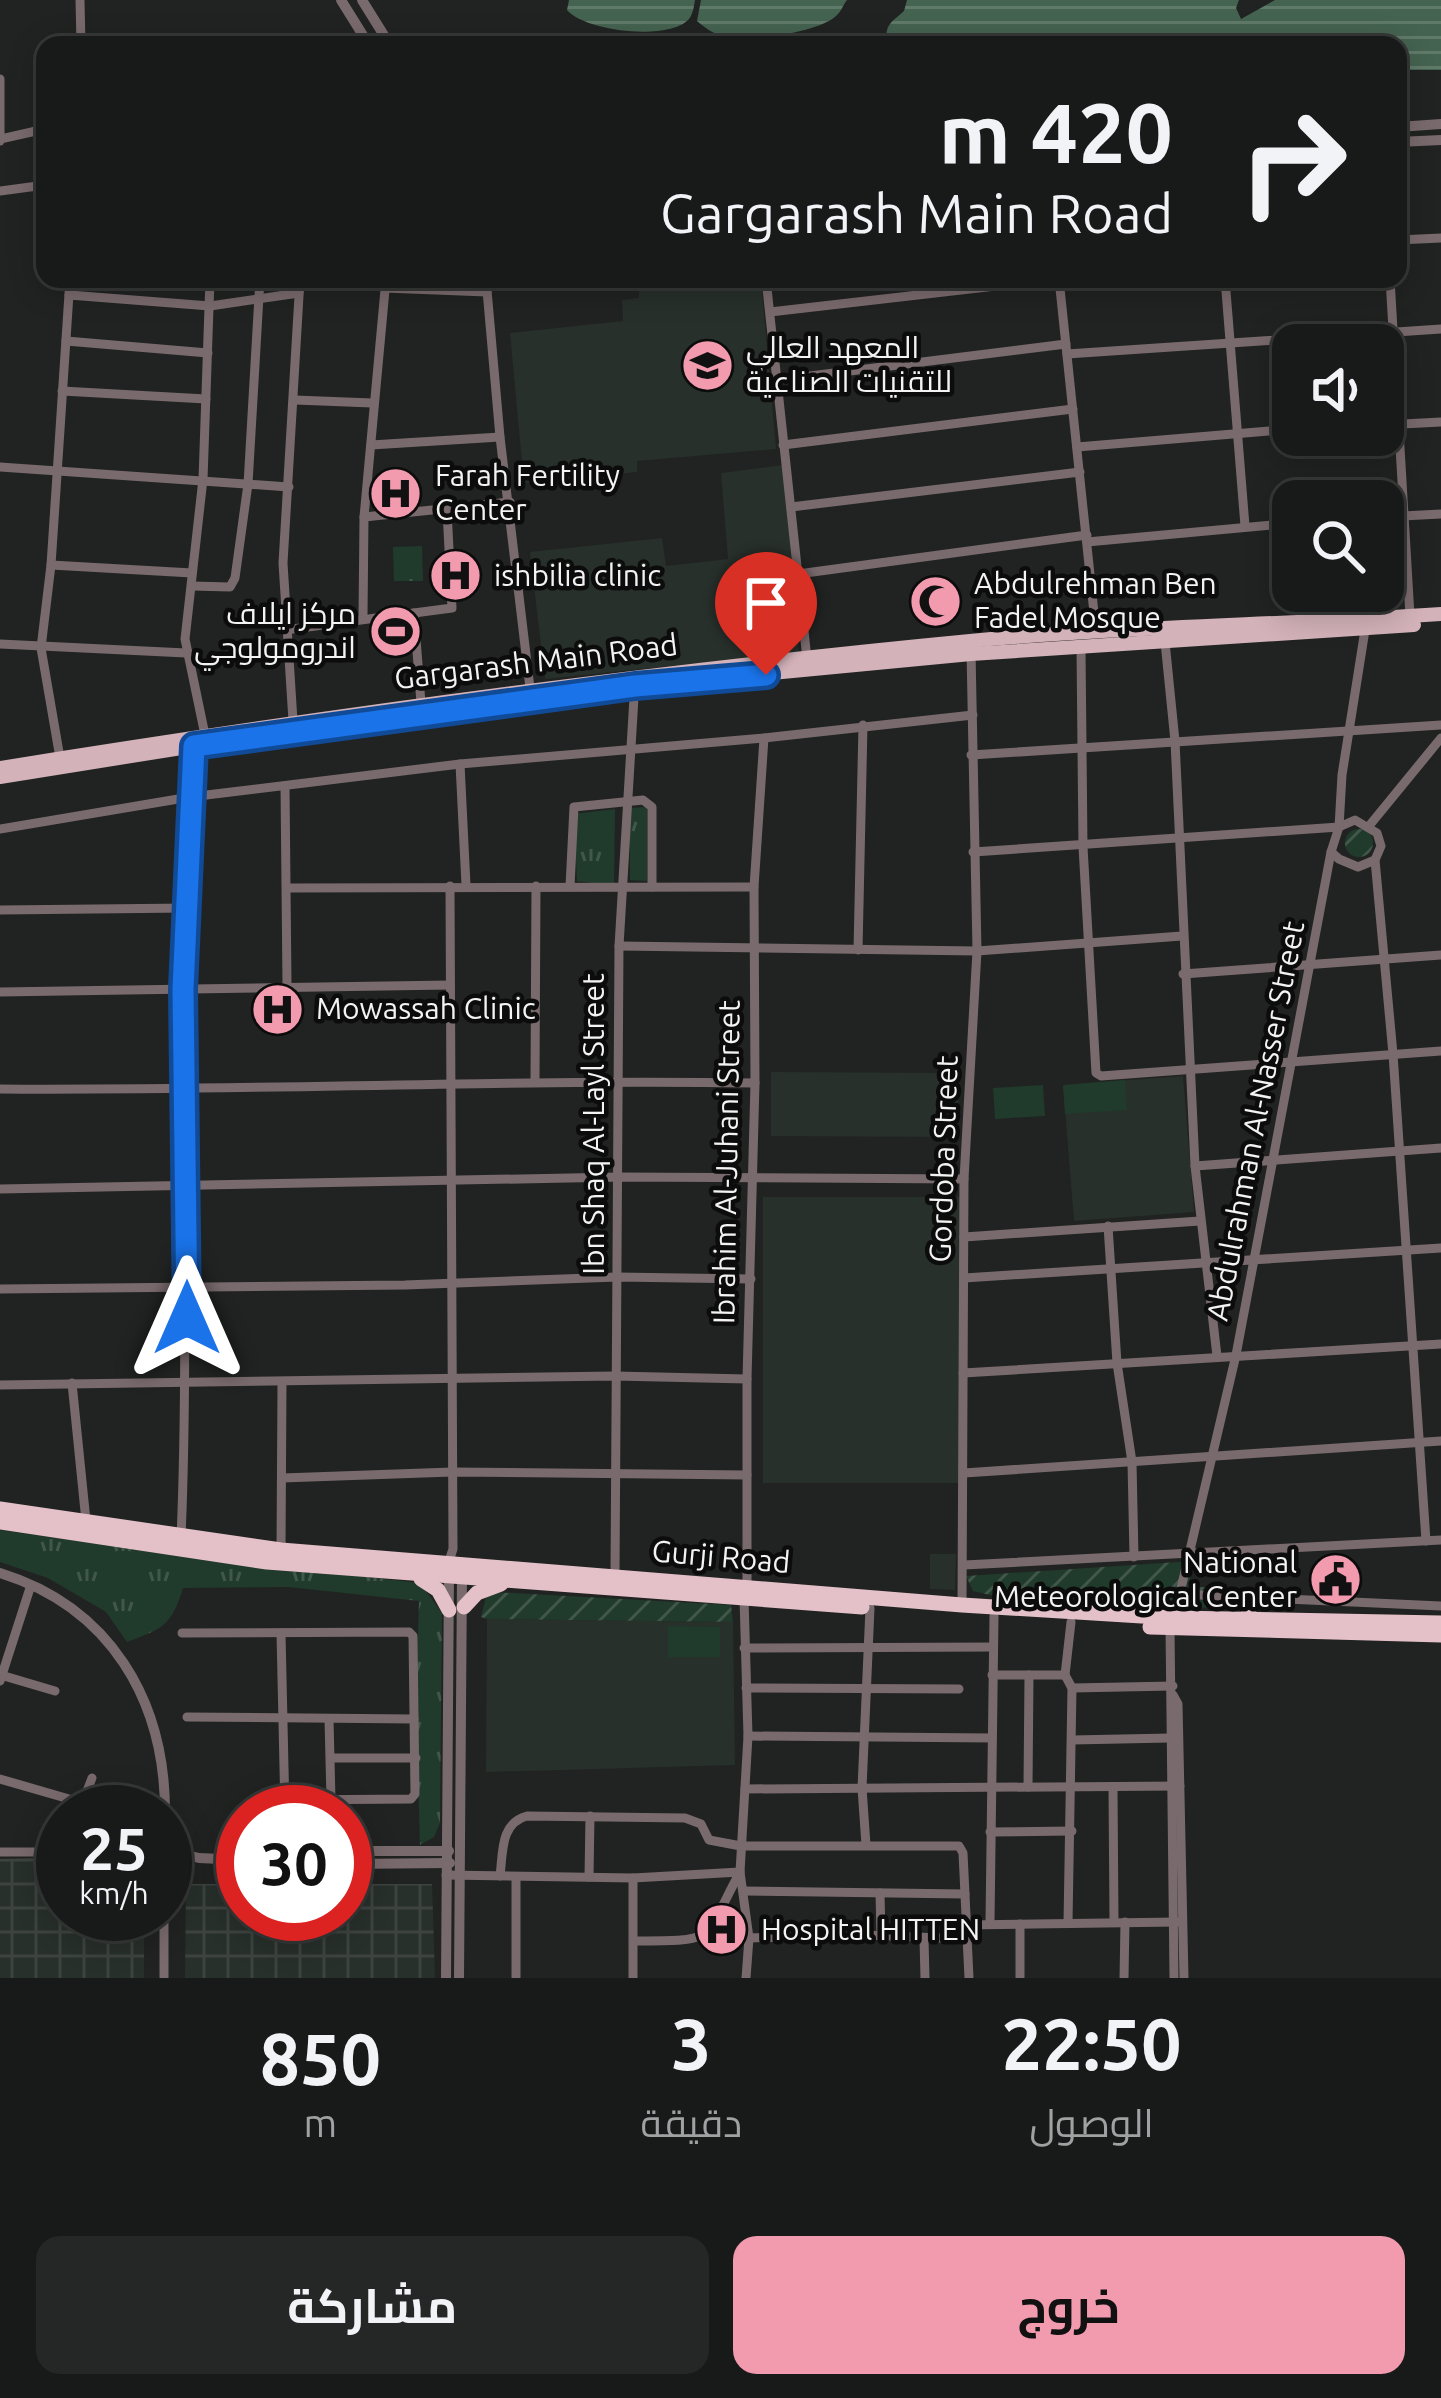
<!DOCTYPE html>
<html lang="ar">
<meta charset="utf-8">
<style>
:root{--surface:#181a19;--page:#252726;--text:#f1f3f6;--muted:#9fa1a2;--line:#363838;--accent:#f29aae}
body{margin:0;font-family:Ubuntu,Cairo,sans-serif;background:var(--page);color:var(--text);direction:rtl;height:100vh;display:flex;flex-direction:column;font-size:45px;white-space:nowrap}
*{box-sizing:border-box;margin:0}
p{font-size:39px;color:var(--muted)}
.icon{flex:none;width:66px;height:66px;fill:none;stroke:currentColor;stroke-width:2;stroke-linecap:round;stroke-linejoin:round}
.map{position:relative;height:1978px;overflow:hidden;direction:ltr}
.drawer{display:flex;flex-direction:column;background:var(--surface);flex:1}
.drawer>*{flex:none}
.banner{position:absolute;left:36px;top:36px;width:1371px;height:252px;border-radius:24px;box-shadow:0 6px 30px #0003,0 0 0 3px var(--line);direction:rtl;background:#181a19;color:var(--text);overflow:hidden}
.buttons{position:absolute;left:1272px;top:324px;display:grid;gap:24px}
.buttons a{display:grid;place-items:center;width:132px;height:132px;border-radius:24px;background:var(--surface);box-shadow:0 6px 30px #0003,0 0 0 3px var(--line);font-size:60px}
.speed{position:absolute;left:36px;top:1785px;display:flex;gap:24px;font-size:60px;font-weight:700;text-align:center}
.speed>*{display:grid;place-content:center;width:156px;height:156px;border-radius:50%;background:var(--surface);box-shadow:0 6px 30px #0003,0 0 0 3px var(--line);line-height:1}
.speed small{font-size:30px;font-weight:400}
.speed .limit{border:18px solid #d22;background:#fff;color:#111}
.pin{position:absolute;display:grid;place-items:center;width:102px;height:102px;color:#fff;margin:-123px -51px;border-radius:50% 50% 50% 0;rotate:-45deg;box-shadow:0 0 12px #0007}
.pin .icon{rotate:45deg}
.me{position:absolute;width:132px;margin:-66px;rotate:0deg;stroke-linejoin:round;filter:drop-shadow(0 0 9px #0008)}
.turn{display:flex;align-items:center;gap:42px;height:252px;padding:0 36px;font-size:54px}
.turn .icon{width:156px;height:156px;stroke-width:2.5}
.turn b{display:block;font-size:84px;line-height:102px}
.eta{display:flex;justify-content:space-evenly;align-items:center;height:204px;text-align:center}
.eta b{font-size:72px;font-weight:700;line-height:84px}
.button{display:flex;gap:24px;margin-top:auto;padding:24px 36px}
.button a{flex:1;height:138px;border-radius:24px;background:var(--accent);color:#111;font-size:48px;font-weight:700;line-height:138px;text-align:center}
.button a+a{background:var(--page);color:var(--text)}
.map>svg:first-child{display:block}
.built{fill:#28302b}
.industrial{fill:url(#industrial-grid)}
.grass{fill:url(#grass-tufts)}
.garden{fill:url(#garden-furrows)}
.pitch{fill:#203a2b}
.water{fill:url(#water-rules)}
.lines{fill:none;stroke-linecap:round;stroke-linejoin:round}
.minor{stroke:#796a6d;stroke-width:9}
.tertiary{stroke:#796a6d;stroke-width:10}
.primary{stroke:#d3b2b9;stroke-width:14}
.trunk{stroke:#e4c0c8;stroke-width:15}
.route-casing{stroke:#114b97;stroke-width:30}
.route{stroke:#1a73e8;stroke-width:21}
.labels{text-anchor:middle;stroke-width:9;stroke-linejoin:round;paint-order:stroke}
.poi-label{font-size:30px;fill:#f2f3f2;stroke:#0b0c0b;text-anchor:start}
.street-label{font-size:30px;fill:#f2f3f2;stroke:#0b0c0b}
</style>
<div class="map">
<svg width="1441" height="1978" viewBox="0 0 1441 1978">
<defs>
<pattern id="industrial-grid" width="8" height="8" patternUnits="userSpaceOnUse" patternTransform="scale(3)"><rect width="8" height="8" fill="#28302b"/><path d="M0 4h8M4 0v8" fill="none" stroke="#3d4440"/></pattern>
<pattern id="grass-tufts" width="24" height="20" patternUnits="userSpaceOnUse" patternTransform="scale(3)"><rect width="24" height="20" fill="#203a2b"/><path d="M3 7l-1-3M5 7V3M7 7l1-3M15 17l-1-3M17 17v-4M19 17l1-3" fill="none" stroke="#41574a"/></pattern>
<pattern id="garden-furrows" width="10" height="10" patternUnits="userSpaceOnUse" patternTransform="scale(3)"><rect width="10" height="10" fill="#203a2b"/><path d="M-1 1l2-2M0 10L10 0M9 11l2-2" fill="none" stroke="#41574a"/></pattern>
<pattern id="water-rules" width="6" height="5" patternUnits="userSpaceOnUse" patternTransform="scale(3)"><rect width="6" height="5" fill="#456351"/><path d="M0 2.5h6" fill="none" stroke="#607a6a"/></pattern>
</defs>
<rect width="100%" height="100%" fill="#202321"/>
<g class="built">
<polygon points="711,279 761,279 776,449 637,461 637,472 524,483 510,333 623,321 622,300 639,298 639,285"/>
<polygon points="784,465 799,653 545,679 530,552 662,538 666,566 728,559 721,473"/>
<polygon points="771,1072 958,1073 958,1137 771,1136"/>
<polygon points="1183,1076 1194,1212 1074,1221 1063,1085"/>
<polygon points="763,1197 960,1197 961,1483 763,1483"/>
<polygon points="930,1554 956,1554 955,1590 930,1589"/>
<polygon points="487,1619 733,1622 735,1765 486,1772"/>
</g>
<g class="industrial">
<polygon points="63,1857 63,1914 144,1914 144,1978 0,1978 0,1859"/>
<polygon points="186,1884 243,1884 243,1914 345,1914 345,1884 432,1884 435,1978 185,1978"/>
</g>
<g class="grass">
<polygon points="422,546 423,581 394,581 393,547"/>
<polygon points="647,807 647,881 630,880 630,808"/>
<polygon points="615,809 614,886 577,881 574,814"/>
<path d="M0,1530L207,1559L420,1583L442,1613L440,1823L434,1837L420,1845L416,1705L419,1601L289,1587L183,1588C171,1626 164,1628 127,1642L106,1612L48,1578L0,1562Z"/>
</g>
<g class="garden">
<circle cx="1359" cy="843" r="14"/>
<polygon points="1193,1561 1189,1586 1248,1591 1247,1610 990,1595 973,1591 966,1576"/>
<polygon points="493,1592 731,1605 733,1622 487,1619 481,1617 486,1597"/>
</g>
<g class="pitch">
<polygon points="1125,1080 1127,1110 1065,1114 1063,1085"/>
<polygon points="1043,1085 1045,1116 995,1119 993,1088"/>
<polygon points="668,1626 720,1627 720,1657 668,1657"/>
</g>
<g class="water">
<path d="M569,0H695C694,6 693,14 689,19C670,41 586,32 567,10Z"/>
<path d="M701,0H847C843,5 841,12 836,16C818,33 745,43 722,36C712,33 704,27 697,21Z"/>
<path d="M907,0H1239L1236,8L1241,19L1275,0H1441V70H1398V45H888C883,25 891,23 904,11Z"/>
</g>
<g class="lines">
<g class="minor">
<polyline points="80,0 81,45"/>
<polyline points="0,79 0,141"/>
<polyline points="0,139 45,129"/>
<polyline points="0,191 45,185"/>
<polyline points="1398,240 1441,238"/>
<polyline points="486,279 500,437 530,688"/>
<polyline points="766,279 807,659"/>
<polyline points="1059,279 1096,632"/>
<polyline points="1225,279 1245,526"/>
<polyline points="1390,279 1410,616"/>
<polyline points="384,288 487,292"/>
<polyline points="69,295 210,306 299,293"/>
<polyline points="770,312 1058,279"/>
<polyline points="66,341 208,353"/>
<polyline points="1067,354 1441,329"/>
<polyline points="778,380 1066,344"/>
<polyline points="62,391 206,399"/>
<polyline points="295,400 372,403"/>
<polyline points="1383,425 1441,422"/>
<polyline points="371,445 500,437"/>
<polyline points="783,445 1073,409"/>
<polyline points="1077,447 1293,429"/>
<polyline points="0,467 289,487"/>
<polyline points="791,507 1080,472"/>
<polyline points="364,517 510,502"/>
<polyline points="1383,517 1441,514"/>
<polyline points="1087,542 1293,523"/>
<polyline points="51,565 192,573"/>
<polyline points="798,574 1087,535"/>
<polyline points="192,586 230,587 235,578 248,484 260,279"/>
<polyline points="414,613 421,703"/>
<polyline points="363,617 364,517 386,279"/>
<polyline points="285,630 452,608 447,510"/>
<polyline points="1165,642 1175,741 1195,1166 1217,1356"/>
<polyline points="0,644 186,653"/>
<polyline points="1081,648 1083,847 1096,1073 1101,1076 1441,1051"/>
<polyline points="293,721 283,563 300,279"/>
<polyline points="205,735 185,639 203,479 210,279"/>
<polyline points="971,755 1441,725"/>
<polyline points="60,758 41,648 51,565 70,279"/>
<polyline points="460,764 466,885"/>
<polyline points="285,786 287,986"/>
<polyline points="1369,826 1441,738"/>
<polyline points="0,829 190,797 460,764 764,738 973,715"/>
<polyline points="973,852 1339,827 1355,820 1377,833 1381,846 1375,860 1393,1054 1426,1541"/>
<polyline points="1331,852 1339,859 1358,867 1375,860"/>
<polyline points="570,886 574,807 643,800 652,807 652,887"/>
<polyline points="287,888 754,887"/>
<polyline points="0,910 188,908"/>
<polyline points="619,946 977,951 1182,936"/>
<polyline points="858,950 863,725"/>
<polyline points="1183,974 1441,955"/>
<polyline points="0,992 450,985"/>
<polyline points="535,1081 536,886"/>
<path d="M0,1089C252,1091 503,1079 755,1083"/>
<polyline points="1195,1166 1441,1148"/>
<polyline points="0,1189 619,1177 964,1179"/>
<polyline points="1108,1226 1117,1363 1132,1462 1134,1557"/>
<polyline points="964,1237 1200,1221"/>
<polyline points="964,1278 1441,1248"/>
<polyline points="0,1289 405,1285 617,1277 751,1279"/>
<polyline points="963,1373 1441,1344"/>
<polyline points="72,1383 86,1521"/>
<polyline points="0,1385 615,1376 747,1379"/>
<polyline points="964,1473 1441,1441"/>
<polyline points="282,1478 452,1472 747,1475"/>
<path d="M181,1538C192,1274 173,1009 194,745"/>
<polyline points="281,1550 282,1383"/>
<polyline points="449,1561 453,1549 450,886"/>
<polyline points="964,1565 1441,1540"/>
<polyline points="615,1574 619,946 635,681"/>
<polyline points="747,1587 747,1379 755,1083 754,887 764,738"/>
<polyline points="1179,1594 1441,1606"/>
<polyline points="744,1598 748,1736 740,1872 749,1938 746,1978"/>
<polyline points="962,1605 964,1179 977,951 971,651"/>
<polyline points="1174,1618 1236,1355 1331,852 1339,827 1342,775 1365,630"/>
<polyline points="1170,1628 1174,1978"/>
<polyline points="182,1633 409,1632 413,1636 415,1794 411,1799 285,1800"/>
<polyline points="281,1633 285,1812"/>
<polyline points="744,1648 993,1647"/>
<polyline points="1,1675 55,1691"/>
<polyline points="992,1675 1065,1675"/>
<polyline points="0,1681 31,1585"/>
<polyline points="746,1688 959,1689"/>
<polyline points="1072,1688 1173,1686"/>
<polyline points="1173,1695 1178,1704 1184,1978"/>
<polyline points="187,1717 414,1719"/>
<polyline points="329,1719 331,1800"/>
<polyline points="748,1736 992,1738"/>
<polyline points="1072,1740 1170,1738"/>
<polyline points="331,1758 416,1758"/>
<polyline points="0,1779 76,1801 84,1799 92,1778"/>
<polyline points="1028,1787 1029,1675"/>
<polyline points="1113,1787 1114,1922"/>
<polyline points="745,1789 1180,1786"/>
<polyline points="990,1832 1072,1831"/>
<polyline points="866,1845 862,1788 870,1608"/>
<polyline points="0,1852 63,1852"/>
<polyline points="446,1875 633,1878 740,1872"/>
<path d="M500,1876C503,1853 500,1823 527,1816L685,1818L701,1824L709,1840L741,1846H959L963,1853L969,1978"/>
<polyline points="589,1877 590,1816"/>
<polyline points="633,1878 633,1978"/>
<polyline points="744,1891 965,1894"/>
<polyline points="880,1893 881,1935"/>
<polyline points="164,1914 164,1978"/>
<polyline points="990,1922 994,1616"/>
<polyline points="1068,1923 1072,1688 1065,1675 1071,1622"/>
<polyline points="967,1925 1178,1922"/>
<polyline points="749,1938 864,1935 967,1939"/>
<polyline points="924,1939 925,1978"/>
<path d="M634,1941C719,1940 701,1944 740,1872"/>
<polyline points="516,1978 516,1877"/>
<polyline points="1020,1978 1020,1924"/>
<polyline points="1124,1978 1125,1922"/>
</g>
<g class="tertiary">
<polyline points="341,0 369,45"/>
<polyline points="362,0 390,45"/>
<polyline points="1398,127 1441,124"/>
<polyline points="1398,142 1441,140"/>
<path d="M0,1573C110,1607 165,1700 165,1812"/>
<polyline points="165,1823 174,1852 199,1858 243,1860"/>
<polyline points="345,1851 449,1851"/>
<polyline points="345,1864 450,1863"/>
<polyline points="446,1978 449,1573"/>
<polyline points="459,1978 462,1573"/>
</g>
<g class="primary">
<path d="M0,768C323,716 645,672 970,641C1127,626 1284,625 1441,614"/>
<polyline points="0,777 194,746 635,686 971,654 1414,625"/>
</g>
<g class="trunk">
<polyline points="0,1509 281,1550 962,1605 1174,1618 1441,1623"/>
<polyline points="0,1522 267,1562 862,1607"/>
<polyline points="421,1579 438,1590 449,1610"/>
<polyline points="464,1607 477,1593 501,1584"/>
<polyline points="1248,1620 1250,1599"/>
<polyline points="1150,1627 1441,1635"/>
</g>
</g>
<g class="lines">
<defs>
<polyline id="route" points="187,1318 183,989 194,746 635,686 766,675"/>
</defs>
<use href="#route" class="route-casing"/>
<use href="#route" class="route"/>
</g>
<defs>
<symbol id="university-disc" viewBox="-11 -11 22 22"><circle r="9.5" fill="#f29aae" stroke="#0b0c0b"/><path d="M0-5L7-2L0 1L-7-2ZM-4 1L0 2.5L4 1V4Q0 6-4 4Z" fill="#111"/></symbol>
<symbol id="hospital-disc" viewBox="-11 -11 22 22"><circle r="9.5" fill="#f29aae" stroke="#0b0c0b"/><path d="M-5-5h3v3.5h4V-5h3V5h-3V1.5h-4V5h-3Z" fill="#111"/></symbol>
<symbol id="mosque-disc" viewBox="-11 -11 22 22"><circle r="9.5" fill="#f29aae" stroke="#0b0c0b"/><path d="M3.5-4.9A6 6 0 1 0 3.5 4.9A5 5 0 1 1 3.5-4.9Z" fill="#111"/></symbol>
<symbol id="stadium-disc" viewBox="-11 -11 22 22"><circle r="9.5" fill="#f29aae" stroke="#0b0c0b"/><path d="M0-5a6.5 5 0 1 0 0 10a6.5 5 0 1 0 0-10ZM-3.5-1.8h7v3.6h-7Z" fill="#111"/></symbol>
<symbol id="civic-disc" viewBox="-11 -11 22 22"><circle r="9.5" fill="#f29aae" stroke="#0b0c0b"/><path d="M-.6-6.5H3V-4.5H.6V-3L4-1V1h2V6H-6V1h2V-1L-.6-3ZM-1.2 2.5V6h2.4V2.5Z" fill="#111"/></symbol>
</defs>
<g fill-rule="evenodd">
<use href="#university-disc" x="678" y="336" width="59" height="59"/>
<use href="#hospital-disc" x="366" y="464" width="59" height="59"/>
<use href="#hospital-disc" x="426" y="546" width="59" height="59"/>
<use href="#mosque-disc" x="906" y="572" width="59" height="59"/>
<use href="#stadium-disc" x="366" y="602" width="59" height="59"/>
<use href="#hospital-disc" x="248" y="980" width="59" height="59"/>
<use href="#civic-disc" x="1306" y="1550" width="59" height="59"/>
<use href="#hospital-disc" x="692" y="1900" width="59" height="59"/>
</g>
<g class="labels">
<g class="poi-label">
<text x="746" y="358">المعهد العالي<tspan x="746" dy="34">للتقنيات الصناعية</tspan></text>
<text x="435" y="486">Farah Fertility<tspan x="435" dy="34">Center</tspan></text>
<text x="494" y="586">ishbilia clinic</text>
<text x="974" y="594">Abdulrehman Ben<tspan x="974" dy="34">Fadel Mosque</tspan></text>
<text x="356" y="624" text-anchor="end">مركز ايلاف<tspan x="356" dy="34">اندرومولوجي</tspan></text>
<text x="316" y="1019">Mowassah Clinic</text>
<text x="1297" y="1573" text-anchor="end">National<tspan x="1297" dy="34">Meteorological Center</tspan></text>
<text x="761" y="1940">Hospital HITTEN</text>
</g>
<g class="street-label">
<text transform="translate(536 662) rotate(-7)" y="10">Gargarash Main Road</text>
<text transform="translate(1256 1121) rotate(-79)" y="10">Abdulrahman Al-Nasser Street</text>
<text transform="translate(594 1124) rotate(-90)" y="10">Ibn Shaq Al-Layl Street</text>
<text transform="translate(944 1159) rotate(-88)" y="10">Gordoba Street</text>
<text transform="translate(727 1162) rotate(-89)" y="10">Ibrahim Al-Juhani Street</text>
<text transform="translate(721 1557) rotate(5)" y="10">Gurji Road</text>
</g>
</g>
</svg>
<div class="buttons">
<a><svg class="icon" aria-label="sound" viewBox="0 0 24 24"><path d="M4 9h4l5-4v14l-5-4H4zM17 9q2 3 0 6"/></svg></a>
<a><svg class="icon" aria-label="search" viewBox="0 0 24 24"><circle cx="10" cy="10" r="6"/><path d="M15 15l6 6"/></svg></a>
</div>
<div class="speed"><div>25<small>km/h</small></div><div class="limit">30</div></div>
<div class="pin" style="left:766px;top:675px;background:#d93025"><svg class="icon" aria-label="arrive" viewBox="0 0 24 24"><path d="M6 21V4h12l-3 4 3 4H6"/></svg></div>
<svg class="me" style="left:187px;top:1318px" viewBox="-20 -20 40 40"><path d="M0-17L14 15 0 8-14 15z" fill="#1a73e8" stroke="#fff" stroke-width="4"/></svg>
<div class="banner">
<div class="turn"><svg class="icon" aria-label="right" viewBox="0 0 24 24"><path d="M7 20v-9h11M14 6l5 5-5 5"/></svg><div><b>420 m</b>Gargarash Main Road</div></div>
</div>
</div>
<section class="drawer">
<div class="eta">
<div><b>22:50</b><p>الوصول</p></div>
<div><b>3</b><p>دقيقة</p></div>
<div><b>850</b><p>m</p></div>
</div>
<div class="button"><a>خروج</a><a>مشاركة</a></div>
</section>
